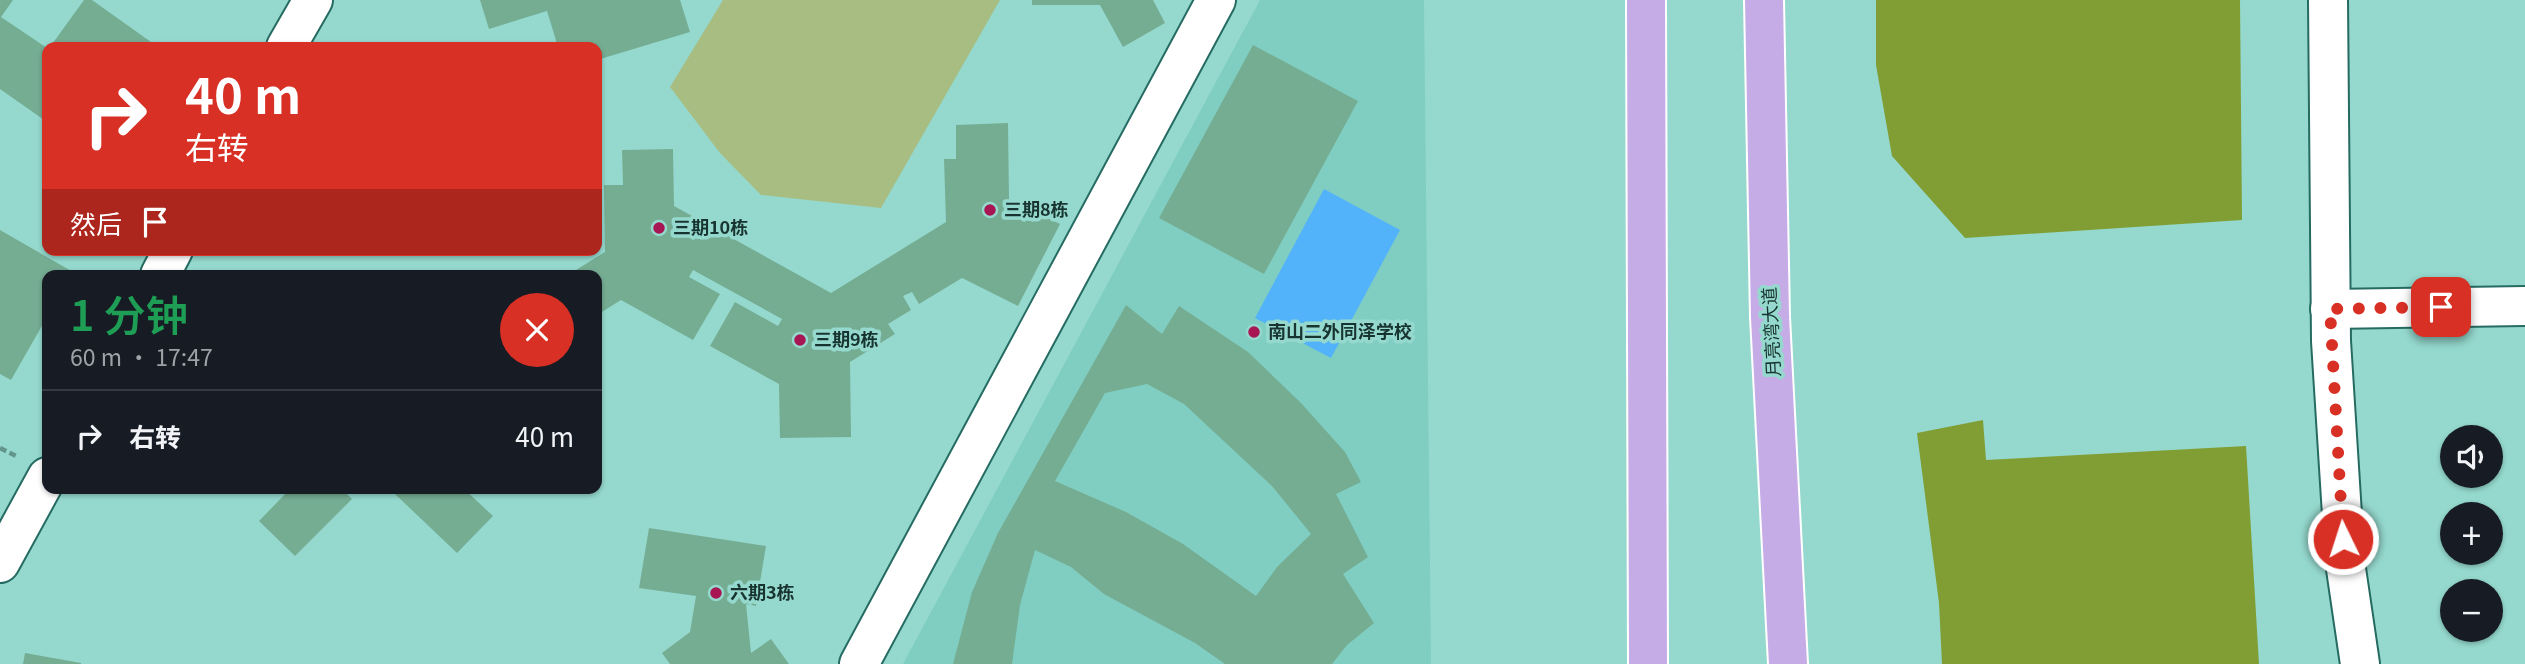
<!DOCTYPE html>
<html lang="zh">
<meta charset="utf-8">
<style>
:root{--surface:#171b24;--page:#242831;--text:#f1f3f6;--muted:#9ea1a6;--line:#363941}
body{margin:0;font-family:Georgia,"Noto Sans SC",serif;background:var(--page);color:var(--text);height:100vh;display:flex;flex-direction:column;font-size:26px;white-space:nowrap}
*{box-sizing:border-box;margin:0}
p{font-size:23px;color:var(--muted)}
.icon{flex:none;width:38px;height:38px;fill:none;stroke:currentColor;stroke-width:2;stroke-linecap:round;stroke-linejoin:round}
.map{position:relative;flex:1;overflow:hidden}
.details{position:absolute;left:42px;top:270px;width:560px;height:224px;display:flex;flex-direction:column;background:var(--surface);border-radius:14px;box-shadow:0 2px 5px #0004}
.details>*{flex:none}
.guide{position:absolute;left:42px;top:42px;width:560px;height:214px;border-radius:14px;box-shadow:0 2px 5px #0004;background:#d93025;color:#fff;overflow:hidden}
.fabs{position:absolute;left:2440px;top:425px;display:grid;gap:14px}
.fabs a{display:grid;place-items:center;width:63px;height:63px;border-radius:50%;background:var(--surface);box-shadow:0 2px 5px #0004;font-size:35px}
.pin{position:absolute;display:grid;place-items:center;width:60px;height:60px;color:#fff;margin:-30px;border-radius:14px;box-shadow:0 4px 10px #0006}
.me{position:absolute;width:77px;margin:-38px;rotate:356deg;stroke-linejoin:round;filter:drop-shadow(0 0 5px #0008)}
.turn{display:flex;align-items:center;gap:24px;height:147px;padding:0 28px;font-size:32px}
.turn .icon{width:91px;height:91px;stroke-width:2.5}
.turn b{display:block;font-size:49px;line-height:60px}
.then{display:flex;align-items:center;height:66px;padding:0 28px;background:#0003;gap:14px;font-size:26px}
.round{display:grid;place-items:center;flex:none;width:74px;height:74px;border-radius:37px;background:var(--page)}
.summary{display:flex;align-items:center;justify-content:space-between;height:119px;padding:0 28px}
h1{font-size:42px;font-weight:600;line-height:52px;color:#1e9e55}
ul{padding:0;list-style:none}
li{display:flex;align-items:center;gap:21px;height:91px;padding:0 28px;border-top:2px solid var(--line)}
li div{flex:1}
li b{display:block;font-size:26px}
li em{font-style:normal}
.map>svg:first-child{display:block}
.built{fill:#80cdc1}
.green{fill:#a8bd82}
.forest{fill:#809e33}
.water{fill:#53b3fa}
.building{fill:#75ad93;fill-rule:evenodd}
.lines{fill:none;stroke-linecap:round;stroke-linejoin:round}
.minor-casing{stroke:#256b62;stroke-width:42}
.major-casing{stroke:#fff;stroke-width:42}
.path{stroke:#62968d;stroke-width:4.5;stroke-dasharray:7 3.5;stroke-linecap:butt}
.minor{stroke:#fff;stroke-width:38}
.major{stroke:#c6ace6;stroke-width:38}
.route{stroke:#d93025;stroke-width:12;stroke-dasharray:0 21.6}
.poi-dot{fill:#a71652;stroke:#95d9ce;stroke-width:2.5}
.labels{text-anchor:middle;stroke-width:7;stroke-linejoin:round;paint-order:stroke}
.poi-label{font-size:18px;font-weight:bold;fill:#183430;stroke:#95d9ce;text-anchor:start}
.street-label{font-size:18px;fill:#183430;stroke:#95d9ce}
</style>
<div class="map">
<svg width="2525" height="664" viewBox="0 0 2525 664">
<rect width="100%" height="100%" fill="#95d9ce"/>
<polygon class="built" points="1260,0 1424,0 1431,664 903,664"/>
<polygon class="green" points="723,0 1000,0 881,208 761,195 720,153 670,87"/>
<g class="forest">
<polygon points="1876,0 2240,0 2242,220 1965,238 1892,156 1876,65"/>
<polygon points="1983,420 1986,460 2246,446 2259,664 1942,664 1939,603 1917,433"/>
</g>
<polygon class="water" points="1324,189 1400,230 1331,358 1255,318"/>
<g class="building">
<polygon points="0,0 13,0 1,17 47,48 47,122 0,89"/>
<polygon points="84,0 92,0 158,47 50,47"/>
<polygon points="480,0 680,0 690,32 597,60 597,47 558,47 547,11 489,29"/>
<polygon points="1032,0 1153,0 1165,23 1123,47 1100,5 1032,5"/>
<polygon points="1253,45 1358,101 1264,274 1159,218"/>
<polygon points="1008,123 1009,199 1060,224 1018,306 962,278 919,304 912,292 903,296 911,310 888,324 895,334 850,362 851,437 780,438 779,384 710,346 735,302 778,326 782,319 693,270 689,277 720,294 693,340 621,300 597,315 597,275 568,275 605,252 604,185 623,185 622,150 673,149 674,206 831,293 946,222 944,159 956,159 956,125"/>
<polygon points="0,230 73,272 71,275 47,275 47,317 11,380 0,374"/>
<path d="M1126,305L1162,334L1179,306L1248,352L1301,403L1345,452L1361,482L1336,494L1368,557L1343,574L1374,623L1347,645L1332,664H1225L1195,643L1104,594L1071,567L1035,550L1020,605L1012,664H953L972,592L998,533ZM1147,384L1184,404L1272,486L1311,534L1277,567L1256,596L1183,544L1126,512L1055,481L1105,393Z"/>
<polygon points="291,488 341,488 352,499 295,556 259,521"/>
<polygon points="400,488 463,488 493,516 457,553 395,494"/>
<polygon points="649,528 766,546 756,606 746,604 751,653 771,639 789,664 670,664 662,653 690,632 696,596 639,588"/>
<polygon points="25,653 81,663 81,664 23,664"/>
</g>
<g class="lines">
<defs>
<g id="minor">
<polyline points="2328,0 2331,341 2345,562 2360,664"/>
<polyline points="286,47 313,0"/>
<polyline points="160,275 173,250"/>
<polyline points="2330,309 2525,306"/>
<polyline points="0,563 47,477"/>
<polyline points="859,664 1216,0"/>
</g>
<g id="major">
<polyline points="1646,0 1648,664"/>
<polyline points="1764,0 1770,317 1788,664"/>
</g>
</defs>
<use href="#minor" class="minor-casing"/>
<use href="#major" class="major-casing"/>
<polyline class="path" points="0,448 16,456"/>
<use href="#minor" class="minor"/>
<use href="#major" class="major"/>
</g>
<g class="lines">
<polyline class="route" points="2343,539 2330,309 2441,307"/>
</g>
<g class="poi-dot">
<circle cx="990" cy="210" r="7"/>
<circle cx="659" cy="228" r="7"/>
<circle cx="1254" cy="332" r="7"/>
<circle cx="800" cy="340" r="7"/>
<circle cx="716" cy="593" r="7"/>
</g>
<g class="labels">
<g class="poi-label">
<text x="1004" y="216">三期8栋</text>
<text x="673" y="234">三期10栋</text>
<text x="1268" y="338">南山二外同泽学校</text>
<text x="814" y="346">三期9栋</text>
<text x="730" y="599">六期3栋</text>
</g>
<g class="street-label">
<text transform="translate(1772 332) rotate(-93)" y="6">月亮湾大道</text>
</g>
</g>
</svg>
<div class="fabs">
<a><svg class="icon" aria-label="sound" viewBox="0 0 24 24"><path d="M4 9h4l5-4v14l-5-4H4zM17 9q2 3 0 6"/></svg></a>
<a>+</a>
<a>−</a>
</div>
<div class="pin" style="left:2441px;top:307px;background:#d93025"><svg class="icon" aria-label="arrive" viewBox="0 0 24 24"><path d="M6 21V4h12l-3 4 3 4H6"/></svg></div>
<svg class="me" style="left:2343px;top:539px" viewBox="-20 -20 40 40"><circle r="17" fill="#d93025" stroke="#fff" stroke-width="3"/><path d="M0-11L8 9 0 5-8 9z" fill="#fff"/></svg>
<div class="guide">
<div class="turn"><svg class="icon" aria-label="right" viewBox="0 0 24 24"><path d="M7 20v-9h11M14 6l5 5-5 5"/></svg><div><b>40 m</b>右转</div></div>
<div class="then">然后<svg class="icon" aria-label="arrive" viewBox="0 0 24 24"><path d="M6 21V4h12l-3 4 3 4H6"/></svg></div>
</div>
<section class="details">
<div class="summary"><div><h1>1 分钟</h1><p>60 m · 17:47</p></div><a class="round" style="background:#d93025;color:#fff"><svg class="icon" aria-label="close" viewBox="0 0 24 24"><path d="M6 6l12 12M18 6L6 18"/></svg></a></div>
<ul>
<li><svg class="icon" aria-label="right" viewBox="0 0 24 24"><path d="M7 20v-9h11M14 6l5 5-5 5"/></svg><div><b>右转</b></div><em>40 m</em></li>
</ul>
</section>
</div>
